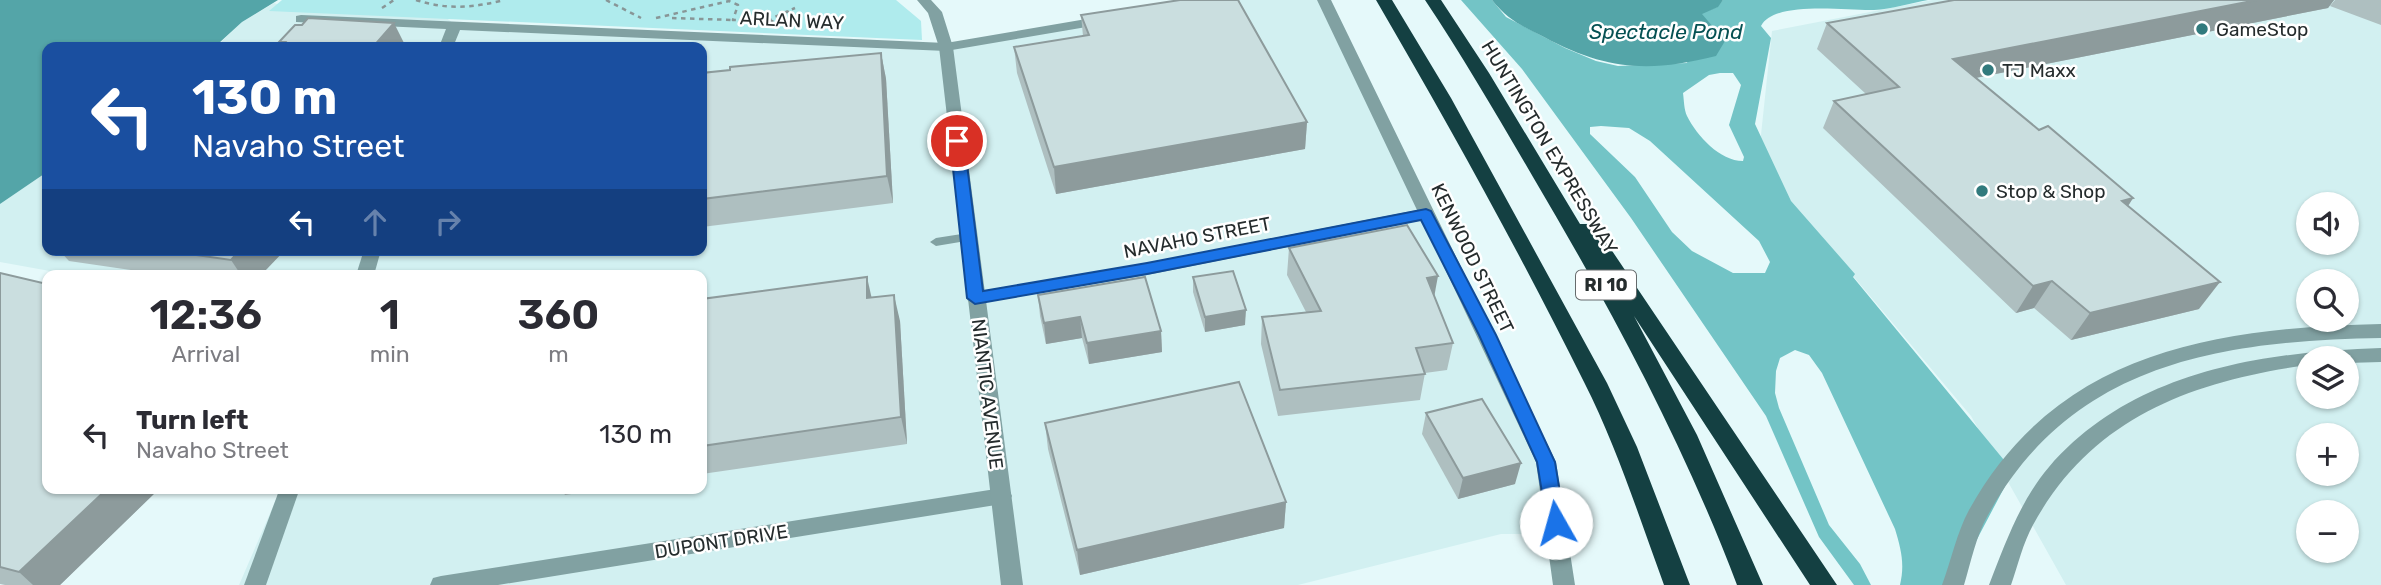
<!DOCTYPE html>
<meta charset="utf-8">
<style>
:root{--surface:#fff;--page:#f2f2f3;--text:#2b2b33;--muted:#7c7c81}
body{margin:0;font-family:Rubik,sans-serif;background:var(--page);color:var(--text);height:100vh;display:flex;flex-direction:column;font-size:26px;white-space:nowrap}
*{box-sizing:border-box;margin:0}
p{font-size:23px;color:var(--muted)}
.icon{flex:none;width:38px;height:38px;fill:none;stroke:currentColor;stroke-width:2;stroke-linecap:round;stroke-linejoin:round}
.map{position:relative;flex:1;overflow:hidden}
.details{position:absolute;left:42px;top:270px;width:665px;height:224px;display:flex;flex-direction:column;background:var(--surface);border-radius:14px;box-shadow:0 2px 5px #0004}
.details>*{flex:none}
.guide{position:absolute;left:42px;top:42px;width:665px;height:214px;border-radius:14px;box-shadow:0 2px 5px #0004;background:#1a4fa0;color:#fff;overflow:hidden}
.buttons{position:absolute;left:2296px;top:192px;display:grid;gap:14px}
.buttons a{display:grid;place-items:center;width:63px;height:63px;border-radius:50%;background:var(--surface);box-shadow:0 2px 5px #0004;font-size:35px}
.pin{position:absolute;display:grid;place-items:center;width:60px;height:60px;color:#fff;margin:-30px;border:4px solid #fff;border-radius:50%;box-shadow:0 2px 7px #0007}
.me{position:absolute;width:77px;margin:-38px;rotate:353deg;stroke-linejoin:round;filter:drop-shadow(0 0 5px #0008)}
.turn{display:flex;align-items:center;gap:24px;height:147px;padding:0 35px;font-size:32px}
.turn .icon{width:91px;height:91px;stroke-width:2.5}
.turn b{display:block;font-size:49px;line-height:60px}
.lanes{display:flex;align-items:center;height:66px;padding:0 35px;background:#0003;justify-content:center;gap:35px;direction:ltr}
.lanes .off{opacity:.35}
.eta{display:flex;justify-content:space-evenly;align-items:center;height:119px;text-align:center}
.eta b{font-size:42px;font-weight:600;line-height:49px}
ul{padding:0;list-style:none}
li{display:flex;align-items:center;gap:21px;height:91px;padding:0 35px}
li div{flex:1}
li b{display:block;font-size:26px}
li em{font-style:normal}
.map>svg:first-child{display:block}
.built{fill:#d2f0f1;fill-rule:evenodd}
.green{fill:#afebed}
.forest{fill:#73c4c6;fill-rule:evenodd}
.water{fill:#54a5a8}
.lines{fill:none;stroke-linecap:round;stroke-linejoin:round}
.path{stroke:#889697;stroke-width:2.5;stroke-dasharray:4.5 4.5;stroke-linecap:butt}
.service{fill:#81a1a2;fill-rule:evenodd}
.minor{fill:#81a1a2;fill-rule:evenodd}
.tertiary{fill:#81a1a2;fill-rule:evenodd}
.motorway{fill:#144042;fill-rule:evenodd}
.wall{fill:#aebfc0}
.shaded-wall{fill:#8d9b9c}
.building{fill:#cadedf;stroke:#8d9b9c;stroke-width:2}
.route{fill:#1a73e8;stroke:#114b97;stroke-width:2}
.poi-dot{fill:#317a7d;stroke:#fff;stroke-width:2.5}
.labels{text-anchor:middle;stroke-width:5;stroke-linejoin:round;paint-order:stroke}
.shield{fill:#fff;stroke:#666b6c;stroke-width:2}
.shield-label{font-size:18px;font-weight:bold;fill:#252c2d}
.street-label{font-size:19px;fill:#252c2d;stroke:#fff}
.poi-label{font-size:19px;fill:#252c2d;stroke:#fff;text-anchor:start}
.water-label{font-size:21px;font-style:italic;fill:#055153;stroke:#fff}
</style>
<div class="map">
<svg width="2381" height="585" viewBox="0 0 2381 585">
<rect width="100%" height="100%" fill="#e5f9fa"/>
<g class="built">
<polygon points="1231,0 1323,0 1530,427 1556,534 1501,534 1298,585 239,585 281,488 702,488 702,275 72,275 0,262 0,204 47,172 47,250 702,250 702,47 221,47 219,44 242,22 274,3 292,9 441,13 456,26 941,48"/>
<path d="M1932,0H2381V585H2066L1971,416L1758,163L1772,31ZM2308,205H2347V243H2308ZM2308,282H2347V320H2308ZM2308,359H2347V397H2308ZM2308,436H2347V474H2308ZM2308,513H2347V551H2308Z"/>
</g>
<polygon class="green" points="282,0 896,0 921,21 922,40 269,11"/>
<path class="forest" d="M1461,0H1492L1506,17L1565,48L1596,61L1618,66L1687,63L1702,13L1717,7L1723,0H1928C1911,3 1892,9 1874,10C1848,11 1774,0 1761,26L1771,38L1755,124L1791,201L1855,274L1853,277L2013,471L1956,579V585H1900C1905,564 1901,549 1895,529L1822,373L1809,355L1795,350L1780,358L1776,371L1775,393L1779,408L1829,525L1860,564L1871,585H1854L1819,537L1766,416L1631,218L1522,69ZM1720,73H1733L1741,85L1729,125L1744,157L1743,161C1720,161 1697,136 1687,116C1684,110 1684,100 1683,93L1709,75ZM1601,126L1629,128L1650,141L1759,241L1770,262L1765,273H1733L1692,251L1672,232L1635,177L1590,134V127Z"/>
<g class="water">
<polygon points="0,0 278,0 242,22 219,43 221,47 47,47 47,172 0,204"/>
<path d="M1492,0H1723L1718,7L1702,14L1725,41L1716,56C1649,73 1605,70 1544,37C1522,26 1508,20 1492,0Z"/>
</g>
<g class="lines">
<g class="path">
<path d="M416,0C447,10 473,8 504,0"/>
<polyline points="606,0 641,18"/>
<polyline points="382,8 394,0"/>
<polyline points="787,11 796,19 793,25"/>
<polyline points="656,18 729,1 738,5 733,20 766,21 795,8"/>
<polyline points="672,18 733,20"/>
<polyline points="769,21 795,22"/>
</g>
<polygon class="service" points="968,233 972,234 974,237 972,240 936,246 930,242 936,238"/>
<g class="minor">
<polygon points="1317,0 1331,0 1556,462 1575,585 1553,585 1536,462 1422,220 1147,275 975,304 969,302 966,298 969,294 975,292 1147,263 1417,210"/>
<polygon points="301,15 946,43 1104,16 1111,20 1104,24 946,51 460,30 453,47 439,47 446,29 296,22 296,16"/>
<polygon points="364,250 381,250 374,275 356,275"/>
<polygon points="280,488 300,488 266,585 244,585"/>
<polygon points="1002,488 1009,490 1012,496 1009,502 1002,504 498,585 430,585 433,578 441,576"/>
</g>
<g class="tertiary">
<polygon points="917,0 931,0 942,12 953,47 1023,585 1001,585 939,47 928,13"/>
<path d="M2381,324V338C2222,341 2072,362 1988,515C1976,536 1971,562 1964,585H1942C1951,561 1957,532 1969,510C2057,351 2215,328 2381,324Z"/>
<path d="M2381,348V362L2347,363V359H2308V365C2193,381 2092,417 2033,525C2023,543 2018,565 2011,585H1989C2005,544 2020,501 2049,467C2132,371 2262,352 2381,348Z"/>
</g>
<g class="motorway">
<path d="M1376,0H1392L1451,98L1607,383L1637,447L1690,585H1664C1639,517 1617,447 1584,382C1520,253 1449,125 1376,0Z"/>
<path d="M1425,0H1441L1489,73L1580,224H1594L1837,585H1810L1634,316L1697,435L1763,585H1737C1683,442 1611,309 1533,177C1498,117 1463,57 1425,0Z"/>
</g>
</g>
<g class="wall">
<polygon points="1954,0 2334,0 2328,8 1976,78 2039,130 2133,198 2128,206 2199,309 2071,340 2034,308 2016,313 1823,128 1834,101 1866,94 1817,49 1827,23"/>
<polygon points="2335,0 2381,0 2381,25 2330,6"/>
<polygon points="1081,15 1307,122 1305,149 1056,194 1017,73 1014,47 1083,36"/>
<polygon points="881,53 886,79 893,203 702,227 702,73"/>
<polygon points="1289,248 1434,296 1453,343 1447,370 1425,373 1420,400 1278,416 1261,344 1262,317 1306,312 1287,275"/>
<polygon points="59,250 285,250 261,275 165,275 69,261"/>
<polygon points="0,273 47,488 160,488 60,585 5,585 0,584"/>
<polygon points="1193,277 1245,325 1205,332 1193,292"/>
<polygon points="1038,295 1161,331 1162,352 1089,364 1082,338 1046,344 1040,316"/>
<polygon points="872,298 900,321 907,444 702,474 702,299"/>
<polygon points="1426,413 1515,484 1458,499 1422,434"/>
<polygon points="1045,423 1286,502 1284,528 1080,575 1048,449"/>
<polygon points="561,488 609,488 565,495"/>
</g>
<g class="shaded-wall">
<polygon points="2257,0 2334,0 2328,8 1940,85 1953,59"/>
<polygon points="394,23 406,47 373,47"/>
<polygon points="881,53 886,79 893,203 887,176"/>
<polygon points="1307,122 1305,149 1056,194 1054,167"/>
<polygon points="2133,198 2116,225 2122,201"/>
<polygon points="240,250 285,250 261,275 241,275 231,260"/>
<polygon points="1438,276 1433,303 1427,278"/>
<polygon points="867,277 873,304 867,298"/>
<polygon points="2052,281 2034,308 2016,313 2033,286"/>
<polygon points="2220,282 2199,309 2071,340 2090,313"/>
<polygon points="894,295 900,321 907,444 901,417"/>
<polygon points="1246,310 1245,325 1205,332 1205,317"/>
<polygon points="1080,317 1082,338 1046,344 1044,323"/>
<polygon points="1161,331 1162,352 1089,364 1087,343"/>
<polygon points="1521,463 1515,484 1458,499 1463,478"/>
<polygon points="108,488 160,488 60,585 33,585 19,572"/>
<polygon points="1286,502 1284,528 1080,575 1077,550"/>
</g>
<g class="building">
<polygon points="1180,0 1238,0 1307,122 1054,167 1014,47 1089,35 1081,15"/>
<polygon points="1954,0 2257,0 1953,59 2039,130 2048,126 2133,198 2122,201 2220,282 2090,313 2052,281 2033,286 1834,101 1899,87 1827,23"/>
<polygon points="308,18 394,23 373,47 280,47 285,42 279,42 295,25 302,25"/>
<polygon points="881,53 887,176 702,199 702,73 730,70 730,67"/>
<polygon points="1407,225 1438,276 1427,278 1453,343 1416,348 1425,374 1280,390 1262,317 1321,311 1289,248"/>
<polygon points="161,250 240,250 231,260"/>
<polygon points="1233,271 1246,310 1205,317 1193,277"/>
<polygon points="0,273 47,284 47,488 108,488 19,572 0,567"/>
<polygon points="867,277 867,298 894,295 901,417 702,446 702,299"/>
<polygon points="1145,277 1161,331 1087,343 1080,317 1044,323 1038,295"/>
<polygon points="1239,382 1286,502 1077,550 1045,423"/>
<polygon points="1482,399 1521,463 1463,478 1426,413"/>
</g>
<polygon class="route" points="957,137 964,141 983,291 1147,263 1426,209 1431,211 1496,335 1555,462 1565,523 1563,528 1556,531 1549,528 1547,523 1537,462 1479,335 1421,220 1147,274 975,304 967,298 950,141"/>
<g class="poi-dot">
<circle cx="2202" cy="29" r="7"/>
<circle cx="1988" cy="70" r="7"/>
<circle cx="1982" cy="191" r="7"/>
</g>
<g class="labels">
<rect class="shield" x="1576" y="270.5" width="60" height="29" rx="5"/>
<g class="shield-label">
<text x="1606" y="291">RI 10</text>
</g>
<g class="street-label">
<text transform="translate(792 20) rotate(3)" y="7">ARLAN WAY</text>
<text transform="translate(1550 147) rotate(59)" y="7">HUNTINGTON EXPRESSWAY</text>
<text transform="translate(1197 237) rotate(-11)" y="7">NAVAHO STREET</text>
<text transform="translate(1473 258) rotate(64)" y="7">KENWOOD STREET</text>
<text transform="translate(988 394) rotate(83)" y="7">NIANTIC AVENUE</text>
<text transform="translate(721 541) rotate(-9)" y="7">DUPONT DRIVE</text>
</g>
<g class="poi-label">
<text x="2216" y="36">GameStop</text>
<text x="2002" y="77">TJ Maxx</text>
<text x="1996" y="198">Stop &amp; Shop</text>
</g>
<g class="water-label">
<text x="1666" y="39">Spectacle Pond</text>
</g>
</g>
</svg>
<div class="buttons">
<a><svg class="icon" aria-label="sound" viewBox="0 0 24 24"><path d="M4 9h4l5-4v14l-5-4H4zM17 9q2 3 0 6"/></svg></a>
<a><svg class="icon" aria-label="search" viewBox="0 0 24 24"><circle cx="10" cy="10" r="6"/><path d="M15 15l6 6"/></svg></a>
<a><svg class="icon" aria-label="layers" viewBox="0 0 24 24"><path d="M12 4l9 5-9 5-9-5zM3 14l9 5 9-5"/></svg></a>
<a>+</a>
<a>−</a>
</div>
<div class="pin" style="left:957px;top:141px;background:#d93025"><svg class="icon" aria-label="arrive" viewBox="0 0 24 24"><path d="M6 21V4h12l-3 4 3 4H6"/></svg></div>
<svg class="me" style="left:1556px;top:523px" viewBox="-20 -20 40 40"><circle r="19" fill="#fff"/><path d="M0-13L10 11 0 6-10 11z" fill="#1a73e8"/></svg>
<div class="guide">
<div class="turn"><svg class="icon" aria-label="left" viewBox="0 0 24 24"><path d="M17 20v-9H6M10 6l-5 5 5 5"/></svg><div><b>130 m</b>Navaho Street</div></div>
<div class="lanes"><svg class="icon" aria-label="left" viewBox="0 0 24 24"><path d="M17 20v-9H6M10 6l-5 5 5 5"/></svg><svg class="icon off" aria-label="ahead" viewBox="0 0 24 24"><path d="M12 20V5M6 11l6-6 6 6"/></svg><svg class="icon off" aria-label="right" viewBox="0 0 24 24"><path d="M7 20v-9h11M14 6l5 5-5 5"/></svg></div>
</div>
<section class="details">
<div class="eta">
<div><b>12:36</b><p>Arrival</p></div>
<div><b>1</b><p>min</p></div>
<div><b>360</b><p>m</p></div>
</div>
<ul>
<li><svg class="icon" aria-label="left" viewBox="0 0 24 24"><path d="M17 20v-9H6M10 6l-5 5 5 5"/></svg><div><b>Turn left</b><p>Navaho Street</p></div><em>130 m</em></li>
</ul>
</section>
</div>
